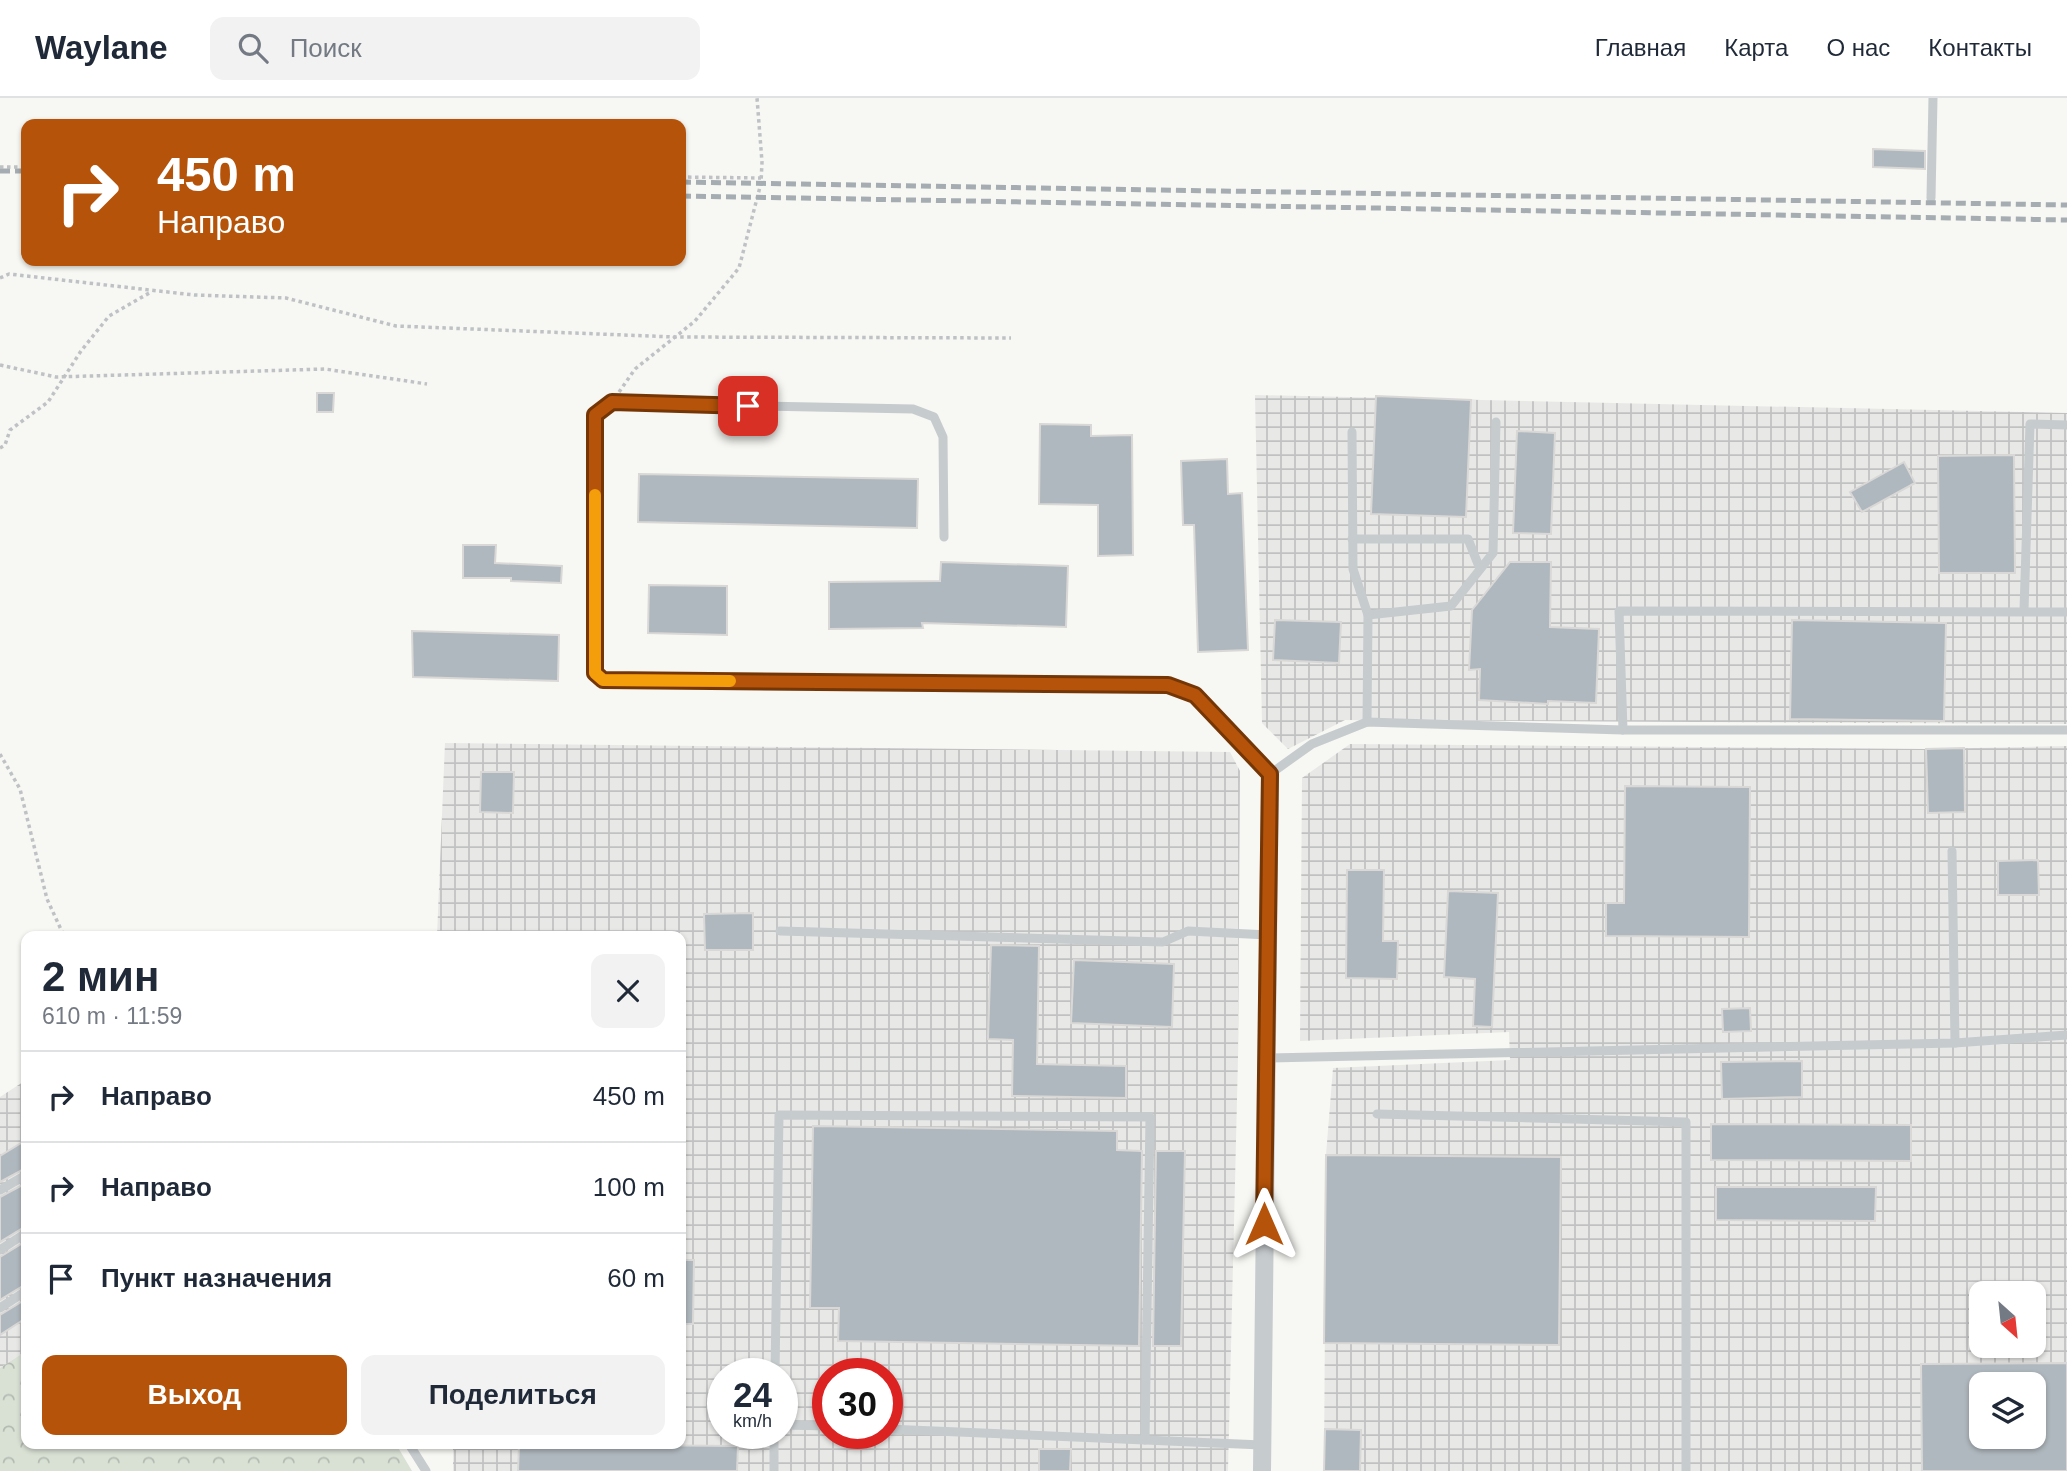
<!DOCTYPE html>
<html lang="ru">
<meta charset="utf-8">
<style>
:root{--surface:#fff;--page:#f2f2f3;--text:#1f2937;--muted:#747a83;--line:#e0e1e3;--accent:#b45309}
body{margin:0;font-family:Helvetica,sans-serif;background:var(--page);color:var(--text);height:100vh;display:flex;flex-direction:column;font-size:26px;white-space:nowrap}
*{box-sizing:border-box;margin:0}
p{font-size:23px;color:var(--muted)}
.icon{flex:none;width:38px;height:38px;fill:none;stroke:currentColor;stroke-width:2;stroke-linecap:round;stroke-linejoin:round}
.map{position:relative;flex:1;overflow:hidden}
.details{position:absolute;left:21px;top:833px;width:665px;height:518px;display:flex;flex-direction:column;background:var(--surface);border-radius:14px;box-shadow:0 2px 5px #0004}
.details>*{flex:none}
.banner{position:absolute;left:21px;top:21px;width:665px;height:147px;border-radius:14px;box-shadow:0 2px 5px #0004;background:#b45309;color:#fff;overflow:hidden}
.needle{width:46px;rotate:153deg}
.tools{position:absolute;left:1969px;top:1183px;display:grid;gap:14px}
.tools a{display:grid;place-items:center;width:77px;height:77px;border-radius:14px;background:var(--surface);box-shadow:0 2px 5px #0004;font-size:35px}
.speed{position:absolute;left:707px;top:1260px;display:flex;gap:14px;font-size:35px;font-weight:700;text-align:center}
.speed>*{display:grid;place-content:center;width:91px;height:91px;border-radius:50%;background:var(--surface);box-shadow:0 2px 5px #0004;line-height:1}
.speed small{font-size:18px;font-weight:400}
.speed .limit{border:10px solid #d22;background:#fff;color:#111}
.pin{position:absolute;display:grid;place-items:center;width:60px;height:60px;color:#fff;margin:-30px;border-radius:14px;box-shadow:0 4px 10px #0006}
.me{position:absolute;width:77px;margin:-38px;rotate:0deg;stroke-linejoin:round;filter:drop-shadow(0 0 5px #0008)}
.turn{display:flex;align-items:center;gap:24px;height:147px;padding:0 21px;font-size:32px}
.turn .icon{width:91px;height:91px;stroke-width:2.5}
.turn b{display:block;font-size:49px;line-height:60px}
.round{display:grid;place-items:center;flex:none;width:74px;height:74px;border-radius:14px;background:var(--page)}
.overview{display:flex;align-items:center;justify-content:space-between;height:119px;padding:0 21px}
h1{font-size:42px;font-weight:600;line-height:52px}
.action{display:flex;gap:14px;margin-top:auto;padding:14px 21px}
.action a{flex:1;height:80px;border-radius:14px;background:var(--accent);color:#fff;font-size:28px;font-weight:600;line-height:80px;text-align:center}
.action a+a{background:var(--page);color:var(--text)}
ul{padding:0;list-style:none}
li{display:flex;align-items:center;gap:21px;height:91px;padding:0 21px;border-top:2px solid var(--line)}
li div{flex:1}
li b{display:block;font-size:26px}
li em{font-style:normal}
header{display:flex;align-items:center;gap:42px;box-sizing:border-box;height:98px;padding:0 35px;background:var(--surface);border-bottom:2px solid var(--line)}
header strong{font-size:33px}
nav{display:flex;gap:38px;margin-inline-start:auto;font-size:24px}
.search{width:490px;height:63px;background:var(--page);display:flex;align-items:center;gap:18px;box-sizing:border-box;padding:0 24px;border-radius:14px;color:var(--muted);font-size:26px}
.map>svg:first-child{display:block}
.industrial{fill:url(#industrial-grid);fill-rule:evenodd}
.forest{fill:url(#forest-crowns)}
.building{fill:#afb8be;stroke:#d9d8d6;stroke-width:2;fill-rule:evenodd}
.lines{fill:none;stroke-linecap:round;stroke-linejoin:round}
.path{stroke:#bfc2c4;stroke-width:3.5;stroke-dasharray:3.5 3.5;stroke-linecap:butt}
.service{stroke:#c6cbce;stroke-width:9}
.minor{stroke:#c6cbce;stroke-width:18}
.rail{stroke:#a6adb2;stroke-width:5;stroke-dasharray:10 5;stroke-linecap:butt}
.route-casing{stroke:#753606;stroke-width:18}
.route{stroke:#b45309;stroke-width:12}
.slow{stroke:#f59e0b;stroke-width:12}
</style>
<header>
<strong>Waylane</strong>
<div class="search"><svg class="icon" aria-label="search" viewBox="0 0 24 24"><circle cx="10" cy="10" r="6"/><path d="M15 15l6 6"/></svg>Поиск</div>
<nav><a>Главная</a><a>Карта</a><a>О нас</a><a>Контакты</a></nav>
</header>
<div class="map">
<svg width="2067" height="1373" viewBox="0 0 2067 1373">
<defs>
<pattern id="industrial-grid" width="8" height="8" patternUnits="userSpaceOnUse" patternTransform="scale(1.75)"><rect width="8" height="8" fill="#e8e9e7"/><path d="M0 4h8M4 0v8" fill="none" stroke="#c0c2c1"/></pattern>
<pattern id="forest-crowns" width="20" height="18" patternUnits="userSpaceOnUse" patternTransform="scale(1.75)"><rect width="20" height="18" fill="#d9e0d4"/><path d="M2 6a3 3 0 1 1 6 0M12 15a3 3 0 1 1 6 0" fill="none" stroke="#b4bab2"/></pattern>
</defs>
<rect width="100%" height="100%" fill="#f7f7f3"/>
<g class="industrial">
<polygon points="1255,297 2067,315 2067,626 1345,622 1288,651 1262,625"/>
<path d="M445,645L1230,654L1240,673L1238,960L1228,1373H453V1346H681V838H437ZM723,1276H782V1335H723ZM828,1276H887V1335H828Z"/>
<path d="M1350,646L1926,651L2067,648V1373H1324L1326,1057L1333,970L1510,962L1509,934L1300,943L1302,680ZM1981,1195H2034V1248H1981ZM1981,1286H2034V1339H1981Z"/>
<polygon points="26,982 26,1253 0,1270 0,999"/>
</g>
<polygon class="forest" points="26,1253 26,1346 396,1346 412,1373 0,1373 0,1270"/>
<g class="building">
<polygon points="1873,51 1925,53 1925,71 1873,69"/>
<polygon points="317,295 334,295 333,314 317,314"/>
<polygon points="1376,298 1471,302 1466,419 1371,416"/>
<polygon points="1040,326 1091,327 1091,338 1132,337 1133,457 1098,458 1098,407 1039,406"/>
<polygon points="1517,333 1555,335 1551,436 1513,435"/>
<polygon points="2014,357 2015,475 1939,475 1938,358"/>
<polygon points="1227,361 1228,396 1242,395 1248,552 1198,554 1194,427 1183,427 1181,363"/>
<polygon points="1904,364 1915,385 1862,414 1850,394"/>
<polygon points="639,376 918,381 917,430 638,424"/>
<polygon points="463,447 496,447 495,465 562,468 561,485 511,483 511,480 463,480"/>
<polygon points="941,464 1068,468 1066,529 922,525 923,530 829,531 829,484 940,483"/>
<polygon points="1510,464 1551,464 1550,529 1599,531 1596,605 1548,603 1548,606 1479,602 1480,571 1469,572 1472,512"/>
<polygon points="649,487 727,488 727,537 648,535"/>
<polygon points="1275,522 1341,524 1339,565 1273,562"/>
<polygon points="1792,522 1946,525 1944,623 1790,621"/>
<polygon points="412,533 559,537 558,583 413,579"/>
<polygon points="1964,650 1965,714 1928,715 1926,651"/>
<polygon points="481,674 514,674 513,715 480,714"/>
<polygon points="1625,688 1750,689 1749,839 1606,838 1606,805 1624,805"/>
<polygon points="2038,762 2039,797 1998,797 1998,763"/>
<polygon points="1347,772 1384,772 1383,843 1398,843 1397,881 1346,880"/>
<polygon points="1448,793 1498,795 1492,929 1473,928 1475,881 1444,879"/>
<polygon points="753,815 753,852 705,852 704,816"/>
<polygon points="991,847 1039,848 1037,966 1126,968 1126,1000 1012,998 1013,942 988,941"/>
<polygon points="1074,862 1174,866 1172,929 1071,925"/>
<polygon points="1750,910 1751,933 1723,934 1722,911"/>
<polygon points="1802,963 1802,999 1722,1001 1721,964"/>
<polygon points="1711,1026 1911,1027 1911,1063 1711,1062"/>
<polygon points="813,1028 1117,1033 1117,1052 1142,1053 1139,1248 838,1243 839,1210 810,1210"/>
<polygon points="26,1042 26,1070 0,1084 0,1058"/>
<polygon points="1156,1053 1185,1053 1181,1248 1153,1248"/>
<polygon points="1326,1057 1561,1059 1559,1247 1324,1245"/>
<polygon points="26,1085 26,1128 0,1144 0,1099"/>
<polygon points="1716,1089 1876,1089 1875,1123 1716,1122"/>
<polygon points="26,1143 26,1186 0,1202 0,1159"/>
<polygon points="681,1162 694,1162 693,1226 681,1226"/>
<polygon points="26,1201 26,1220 0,1237 0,1217"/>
<path d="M2067,1265V1373H1922L1921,1266ZM1981,1286H2034V1339H1981Z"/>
<polygon points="1325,1331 1361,1332 1360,1373 1324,1373"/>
<polygon points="519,1346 738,1348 737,1373 518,1373"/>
<polygon points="1039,1351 1071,1351 1070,1373 1039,1373"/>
</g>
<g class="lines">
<g class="path">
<polyline points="0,69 26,69"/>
<polyline points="681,79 761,80"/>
<polyline points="0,180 9,176 194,197 286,200 396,228 675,239 1011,240"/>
<polyline points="0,267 56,279 325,271 427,286"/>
<polyline points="619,294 635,271 695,223 739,170 761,85 762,64 757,0"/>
<polyline points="0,350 5,347 10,332 48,304 81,253 109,218 151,194"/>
<polyline points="0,656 20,691 47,801 64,838"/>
</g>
<g class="service">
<polyline points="1931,100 1933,0"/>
<polyline points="1352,334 1353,471 1368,517 1367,624"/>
<polyline points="944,439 943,339 934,319 913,311 612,305 595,317 595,575 603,582 1168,587 1195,597 1270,676 1312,646 1367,624 1623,632 2067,632"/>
<polyline points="1352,441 1468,441 1480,471"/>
<polyline points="2024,512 2030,326 2067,327"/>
<polyline points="1368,517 1451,508 1493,455 1496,324"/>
<polyline points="1623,632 1619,513 2067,514"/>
<polyline points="1952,753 1955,945"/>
<polyline points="780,833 1163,844 1188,833 1268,837"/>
<polyline points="1266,960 1955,945 2067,937"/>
<polyline points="1377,1016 1686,1024 1686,1373"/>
<polyline points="0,1092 26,1077"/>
<polyline points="0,1152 26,1135"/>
<polyline points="0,1210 26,1193"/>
<polyline points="775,1276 779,1017 1150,1019 1145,1342"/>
<polyline points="782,1327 828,1328"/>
<polyline points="887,1331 1262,1347"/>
<polyline points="409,1346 426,1373"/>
<polyline points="774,1373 774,1335"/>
</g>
<polyline class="minor" points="1262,1373 1270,676"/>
<g class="rail">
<polyline points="0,73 26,73"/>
<polyline points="681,84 2067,107"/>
<polyline points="681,98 2067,122"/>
</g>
</g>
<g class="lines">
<defs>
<polyline id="route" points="748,308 612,304 595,317 595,575 603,582 1168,587 1195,597 1270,676 1264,1126"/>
</defs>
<use href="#route" class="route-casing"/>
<use href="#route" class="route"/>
<polyline class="slow" points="595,397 595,575 603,582 730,583"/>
</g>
</svg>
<div class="tools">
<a><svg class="needle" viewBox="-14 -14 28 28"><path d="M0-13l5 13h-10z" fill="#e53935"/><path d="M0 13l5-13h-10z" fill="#747a83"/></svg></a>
<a><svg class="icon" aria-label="layers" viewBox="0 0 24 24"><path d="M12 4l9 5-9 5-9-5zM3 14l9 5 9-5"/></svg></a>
</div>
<div class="speed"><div>24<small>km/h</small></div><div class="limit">30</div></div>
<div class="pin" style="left:748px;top:308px;background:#d93025"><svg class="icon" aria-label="arrive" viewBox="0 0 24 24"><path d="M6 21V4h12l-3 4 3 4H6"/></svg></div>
<svg class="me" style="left:1264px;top:1126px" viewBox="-20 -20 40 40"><path d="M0-17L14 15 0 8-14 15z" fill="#b45309" stroke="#fff" stroke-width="4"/></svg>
<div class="banner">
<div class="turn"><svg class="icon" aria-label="right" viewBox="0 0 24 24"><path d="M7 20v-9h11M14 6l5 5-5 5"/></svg><div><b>450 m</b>Направо</div></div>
</div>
<section class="details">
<div class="overview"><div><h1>2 мин</h1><p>610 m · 11:59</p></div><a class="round"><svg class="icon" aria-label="close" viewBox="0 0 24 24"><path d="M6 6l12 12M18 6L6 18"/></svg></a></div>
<ul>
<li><svg class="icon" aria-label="right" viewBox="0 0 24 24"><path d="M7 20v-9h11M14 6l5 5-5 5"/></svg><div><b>Направо</b></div><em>450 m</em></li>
<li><svg class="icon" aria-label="right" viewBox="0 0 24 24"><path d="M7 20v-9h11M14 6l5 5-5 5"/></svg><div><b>Направо</b></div><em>100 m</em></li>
<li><svg class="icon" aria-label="arrive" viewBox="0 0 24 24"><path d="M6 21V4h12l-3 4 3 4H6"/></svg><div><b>Пункт назначения</b></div><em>60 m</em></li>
</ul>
<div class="action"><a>Выход</a><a>Поделиться</a></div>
</section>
</div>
